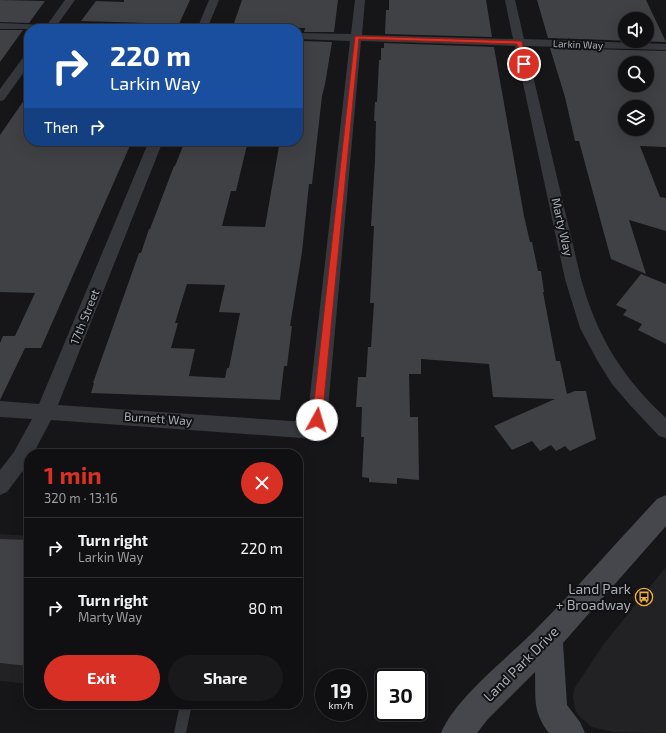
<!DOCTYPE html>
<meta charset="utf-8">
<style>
:root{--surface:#101012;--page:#19191b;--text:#f1f3f6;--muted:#9c9d9f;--line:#303032;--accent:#d93025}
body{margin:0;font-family:"Exo 2",sans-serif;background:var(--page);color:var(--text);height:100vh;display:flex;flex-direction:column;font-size:15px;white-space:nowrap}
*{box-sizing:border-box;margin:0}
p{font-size:13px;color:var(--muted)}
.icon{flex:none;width:22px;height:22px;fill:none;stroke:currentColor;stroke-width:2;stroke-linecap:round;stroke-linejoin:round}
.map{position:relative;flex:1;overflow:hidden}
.side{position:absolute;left:24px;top:449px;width:279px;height:260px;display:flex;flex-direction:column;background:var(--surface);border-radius:16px;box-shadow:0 4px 16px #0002,0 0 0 1px var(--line)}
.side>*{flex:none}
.hud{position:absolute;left:24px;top:24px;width:279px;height:122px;border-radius:16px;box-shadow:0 4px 16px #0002,0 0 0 1px var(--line);background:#1a4fa0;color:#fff;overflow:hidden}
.tools{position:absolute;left:618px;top:12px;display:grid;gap:8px}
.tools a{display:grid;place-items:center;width:36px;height:36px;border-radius:50%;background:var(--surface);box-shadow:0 4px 16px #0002,0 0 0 1px var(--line);font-size:20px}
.speed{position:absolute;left:315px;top:669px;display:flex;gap:8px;font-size:20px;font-weight:700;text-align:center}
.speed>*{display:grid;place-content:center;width:52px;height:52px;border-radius:50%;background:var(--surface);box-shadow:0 4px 16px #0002,0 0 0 1px var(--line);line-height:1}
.speed small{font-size:10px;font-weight:400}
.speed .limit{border:2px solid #111;border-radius:6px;background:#fff;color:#111}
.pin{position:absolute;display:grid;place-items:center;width:34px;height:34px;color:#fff;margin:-17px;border:2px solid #fff;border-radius:50%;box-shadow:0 1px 4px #0007}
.me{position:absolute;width:44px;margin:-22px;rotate:6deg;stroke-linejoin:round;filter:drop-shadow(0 0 3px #0008)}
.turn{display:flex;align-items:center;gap:14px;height:84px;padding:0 20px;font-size:18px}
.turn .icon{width:52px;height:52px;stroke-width:2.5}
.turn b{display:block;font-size:28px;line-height:34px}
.then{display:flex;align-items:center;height:38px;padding:0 20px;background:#0003;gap:8px;font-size:15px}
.round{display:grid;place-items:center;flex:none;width:42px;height:42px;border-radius:21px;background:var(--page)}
.head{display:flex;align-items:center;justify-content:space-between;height:68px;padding:0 20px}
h1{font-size:24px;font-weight:700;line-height:30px;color:var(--accent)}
.button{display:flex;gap:8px;margin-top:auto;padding:8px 20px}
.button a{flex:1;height:46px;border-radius:24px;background:var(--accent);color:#fff;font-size:16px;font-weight:700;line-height:46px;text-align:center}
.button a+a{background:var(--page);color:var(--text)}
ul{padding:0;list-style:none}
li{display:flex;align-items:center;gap:12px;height:60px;padding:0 20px;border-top:1px solid var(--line)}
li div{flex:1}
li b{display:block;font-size:15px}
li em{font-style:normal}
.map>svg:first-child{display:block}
.built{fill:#222225}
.building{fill:#404145;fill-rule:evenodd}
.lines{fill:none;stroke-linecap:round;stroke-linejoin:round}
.service{fill:#37383d;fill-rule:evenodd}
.minor{fill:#37383d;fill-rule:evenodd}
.secondary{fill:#45474d;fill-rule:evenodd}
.route{fill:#d93025;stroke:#8d1f18}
.labels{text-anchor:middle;stroke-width:4;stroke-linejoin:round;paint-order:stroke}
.far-street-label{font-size:10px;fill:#a8adb8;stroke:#111113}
.street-label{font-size:12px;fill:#a8adb8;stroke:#111113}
.near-poi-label{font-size:14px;fill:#a8adb8;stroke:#111113;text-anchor:end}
.near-street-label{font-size:14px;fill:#a8adb8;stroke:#111113}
</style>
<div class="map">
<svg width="666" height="733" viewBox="0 0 666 733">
<rect width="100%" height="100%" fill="#161618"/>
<g class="built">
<polygon points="0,534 29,536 29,684 0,681"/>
<polygon points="666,567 666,733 613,732 592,727 579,716 575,709 573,697 574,689 603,645"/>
</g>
<g class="building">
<polygon points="0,0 45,1 29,23 0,22"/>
<polygon points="124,0 190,0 179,24 81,21 96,1 124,2"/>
<polygon points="242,0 338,0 334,32 304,32 305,28 233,26"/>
<polygon points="389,0 486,0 492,37 385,34 386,10 389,10"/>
<path d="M537,0H646L666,42L548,38ZM625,19H647V41H625Z"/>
<polygon points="0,30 23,30 0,62"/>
<path d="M303,41L332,42L325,84L322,96L312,184H309L302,252L290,326H292L287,366H284L280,400L91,393L94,383H93L139,253H141L149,229H150L174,166H175L185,141H243L242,145H247L236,191H231L222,226L265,227L279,146H290L291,141H298V67ZM187,284L225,285L219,312L240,313L229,368H227L225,378L189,376L195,349L171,348L178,323H175Z"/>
<polygon points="384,43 494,47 524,216 530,242 532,242 538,271 541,271 544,292 543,292 556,361 560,361 567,394 575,391 586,391 596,439 570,451 565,446 556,451 551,445 540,451 532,441 512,450 494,426 555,399 493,397 489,364 421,359 421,374 409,374 410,417 418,417 419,480 397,478 397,484 369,482 369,478 362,477 364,437 361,437 362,407 356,407 358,377 366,377 368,347 371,347 374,303 370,303 374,226 371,226 375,160 376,121 374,121 375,102 377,102 379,60 381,60 381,48 384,48"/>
<path d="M550,48L666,51V147L640,146L660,197L666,198V231L629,220L646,274L611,259L579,141H575L565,97ZM625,63H647V85H625ZM625,107H647V129H625Z"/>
<polygon points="29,93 29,141 132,141 41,348 25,348 0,400 0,343 3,336 15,336 35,293 0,292 0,135"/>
<polygon points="641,274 666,284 666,344 638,330 642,324 623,315 627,310 616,305"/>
<polygon points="0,539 29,540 29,666 0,663"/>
</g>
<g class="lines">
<polygon class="service" points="180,704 192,704 186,733 174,733"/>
<g class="minor">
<polygon points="65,0 75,0 57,25 82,26 87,29 0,29 0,23 47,25"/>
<polygon points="209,0 219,0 207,29 197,29"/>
<path d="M355,0H365L362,35L513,39L505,0H515L524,39L666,44V50L526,46L581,279C598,338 621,376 666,418V438L659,436L630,405L612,384L597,360L580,328L565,279L515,46L361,41L326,431L323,437L316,439L51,420L33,454H29L28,464L7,492L0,495V470L14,452L32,419L0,417V401L39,404L149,141H163L58,405L307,422L350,41L298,39V33L351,34Z"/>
<polygon points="29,54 29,65 4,100 0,101 0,89 25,55"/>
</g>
<path class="secondary" d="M666,495V526L563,643L567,705L580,722L585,733H549C532,711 536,698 535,672L488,719L477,733H441C456,697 509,657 537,628C578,587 617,542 657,499Z"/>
</g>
<polygon class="route" points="355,36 520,41 522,42 527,64 524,66 522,64 517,44 359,39 322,420 321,423 314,423 312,420"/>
<defs>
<symbol id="bus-ring" viewBox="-11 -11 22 22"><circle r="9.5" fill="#111113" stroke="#f2b134" stroke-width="1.5"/><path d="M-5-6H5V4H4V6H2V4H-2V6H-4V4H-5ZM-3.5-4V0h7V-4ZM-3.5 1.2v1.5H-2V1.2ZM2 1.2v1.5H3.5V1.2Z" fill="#f2b134"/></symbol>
</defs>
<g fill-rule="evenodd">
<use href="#bus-ring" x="634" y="587" width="20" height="20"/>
</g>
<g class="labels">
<g class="far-street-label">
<text transform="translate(578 44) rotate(2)" y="4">Larkin Way</text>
</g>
<g class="street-label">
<text transform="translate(562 227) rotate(77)" y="4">Marty Way</text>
<text transform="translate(85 317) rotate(-68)" y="4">17th Street</text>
<text transform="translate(158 419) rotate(4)" y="4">Burnett Way</text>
</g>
<g class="near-poi-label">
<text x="631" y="594">Land Park<tspan x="631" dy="16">+ Broadway</tspan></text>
</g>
<g class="near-street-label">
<text transform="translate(521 664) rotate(-45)" y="5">Land Park Drive</text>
</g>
</g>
</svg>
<div class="tools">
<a><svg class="icon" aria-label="sound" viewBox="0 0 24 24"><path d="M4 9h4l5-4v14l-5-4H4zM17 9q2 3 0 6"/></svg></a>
<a><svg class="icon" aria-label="search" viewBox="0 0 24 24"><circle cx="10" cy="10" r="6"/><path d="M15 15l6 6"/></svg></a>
<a><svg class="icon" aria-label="layers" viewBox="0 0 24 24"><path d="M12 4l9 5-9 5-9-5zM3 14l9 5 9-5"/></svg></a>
</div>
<div class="speed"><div>19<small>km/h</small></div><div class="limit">30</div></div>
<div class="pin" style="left:524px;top:64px;background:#d93025"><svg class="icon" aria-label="arrive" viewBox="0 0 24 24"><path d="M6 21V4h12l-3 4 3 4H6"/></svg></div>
<svg class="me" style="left:317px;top:420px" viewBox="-20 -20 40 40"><circle r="19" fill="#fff"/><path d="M0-13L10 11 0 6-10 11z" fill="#d93025"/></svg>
<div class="hud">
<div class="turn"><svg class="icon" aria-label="right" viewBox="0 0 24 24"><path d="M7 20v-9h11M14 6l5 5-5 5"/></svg><div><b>220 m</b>Larkin Way</div></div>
<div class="then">Then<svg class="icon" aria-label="right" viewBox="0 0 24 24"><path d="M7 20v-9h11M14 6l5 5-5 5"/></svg></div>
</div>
<section class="side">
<div class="head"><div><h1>1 min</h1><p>320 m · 13:16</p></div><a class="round" style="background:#d93025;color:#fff"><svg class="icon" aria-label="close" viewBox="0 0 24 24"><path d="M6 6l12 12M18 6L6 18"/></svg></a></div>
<ul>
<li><svg class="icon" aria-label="right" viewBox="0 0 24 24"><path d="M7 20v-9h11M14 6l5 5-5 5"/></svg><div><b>Turn right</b><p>Larkin Way</p></div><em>220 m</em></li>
<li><svg class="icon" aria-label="right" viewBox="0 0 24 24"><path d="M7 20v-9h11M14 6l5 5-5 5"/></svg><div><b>Turn right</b><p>Marty Way</p></div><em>80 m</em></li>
</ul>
<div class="button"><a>Exit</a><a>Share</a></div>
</section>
</div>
